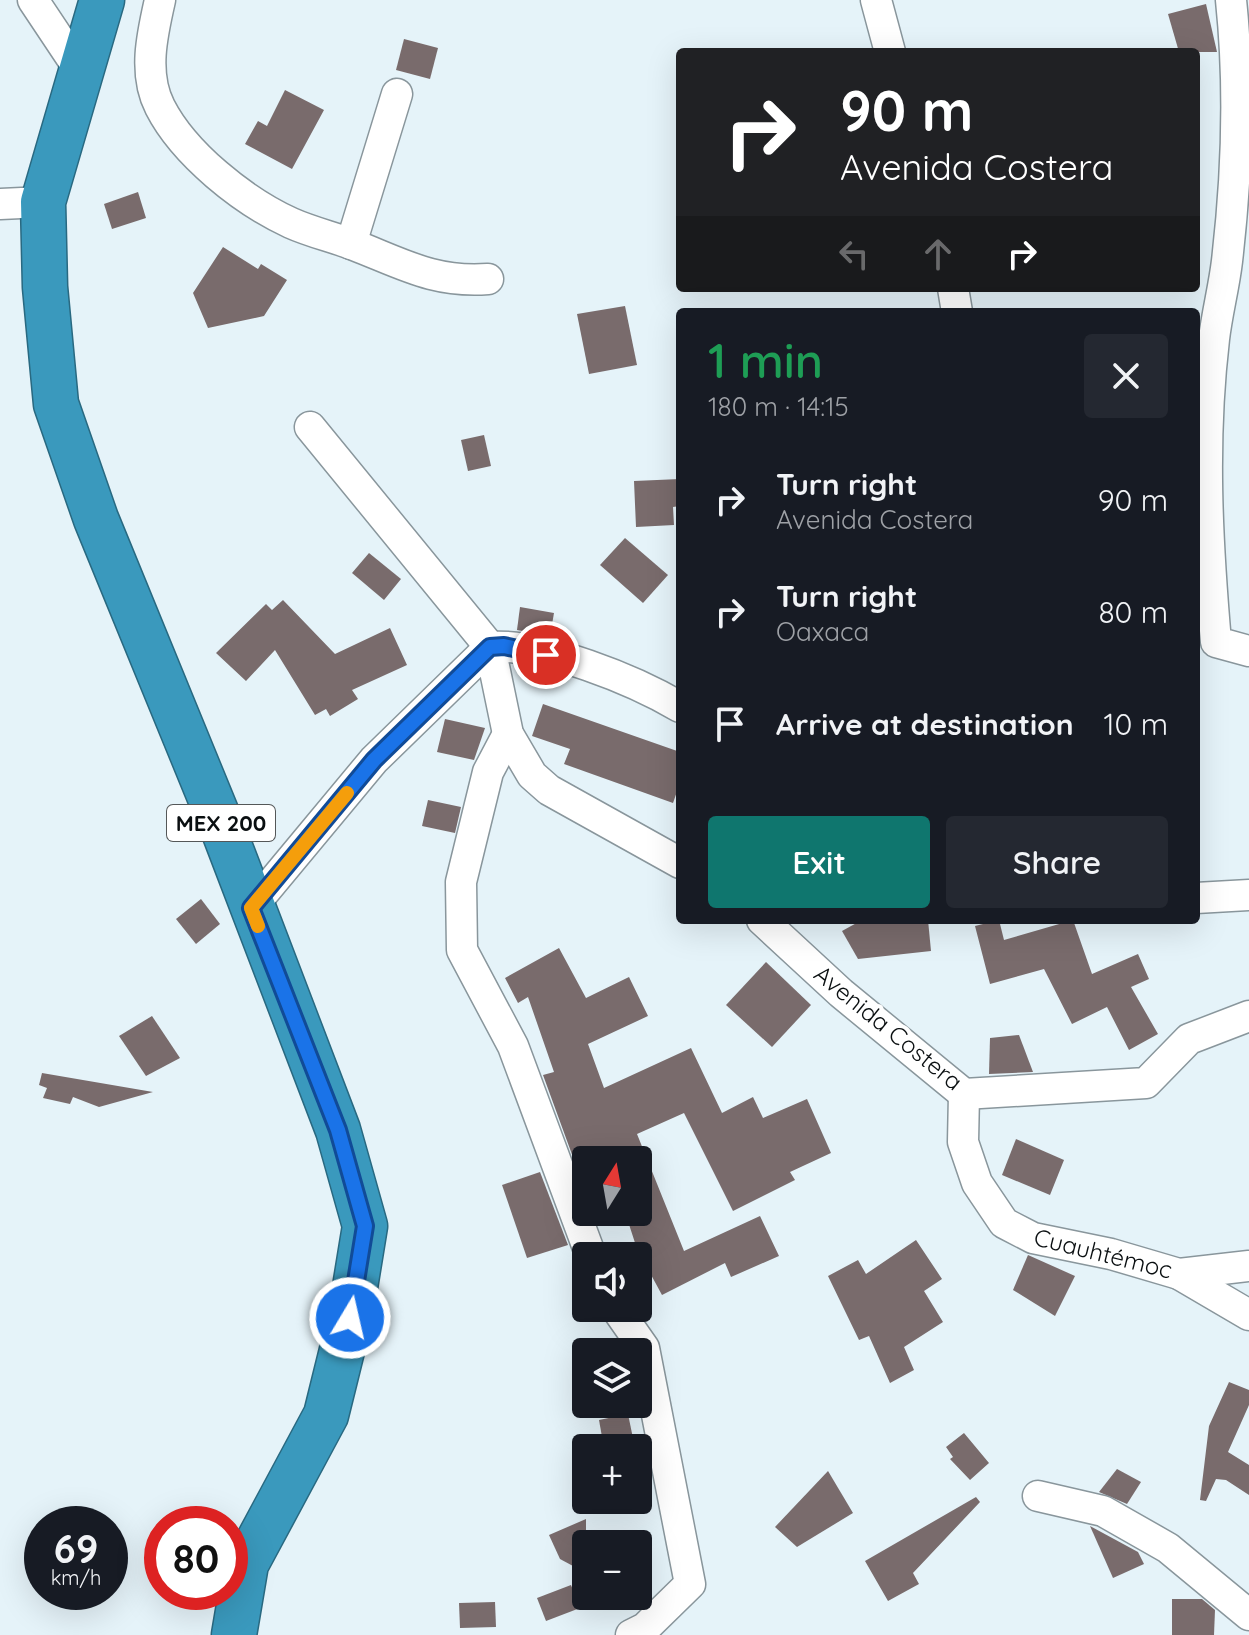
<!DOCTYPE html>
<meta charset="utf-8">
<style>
:root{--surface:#171b24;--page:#242831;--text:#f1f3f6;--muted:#9ea1a6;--accent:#0f766e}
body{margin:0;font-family:Quicksand,sans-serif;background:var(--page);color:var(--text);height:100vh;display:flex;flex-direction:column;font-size:30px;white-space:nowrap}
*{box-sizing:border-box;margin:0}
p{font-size:26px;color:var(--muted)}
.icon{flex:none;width:44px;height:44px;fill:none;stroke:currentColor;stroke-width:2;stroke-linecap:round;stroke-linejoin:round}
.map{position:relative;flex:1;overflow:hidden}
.details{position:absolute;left:676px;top:308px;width:524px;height:616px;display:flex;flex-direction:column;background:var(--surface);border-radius:8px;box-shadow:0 8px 32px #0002}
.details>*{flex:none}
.banner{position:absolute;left:676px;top:48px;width:524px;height:244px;border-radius:8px;box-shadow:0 8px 32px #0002;background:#202124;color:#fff;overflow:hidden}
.needle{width:52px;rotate:11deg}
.controls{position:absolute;left:572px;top:1146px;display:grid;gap:16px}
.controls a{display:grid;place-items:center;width:80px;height:80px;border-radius:8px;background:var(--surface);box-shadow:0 8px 32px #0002;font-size:40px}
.speed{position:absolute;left:24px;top:1506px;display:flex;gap:16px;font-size:40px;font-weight:700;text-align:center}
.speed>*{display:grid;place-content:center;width:104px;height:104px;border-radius:50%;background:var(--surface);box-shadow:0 8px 32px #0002;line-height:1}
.speed small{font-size:20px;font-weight:400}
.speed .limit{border:12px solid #d22;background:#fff;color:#111}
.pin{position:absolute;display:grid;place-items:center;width:68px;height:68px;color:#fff;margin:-34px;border:4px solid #fff;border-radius:50%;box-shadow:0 2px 8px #0007}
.me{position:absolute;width:88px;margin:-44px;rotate:9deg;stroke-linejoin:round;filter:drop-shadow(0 0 6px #0008)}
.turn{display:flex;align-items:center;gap:28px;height:168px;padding:0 32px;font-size:36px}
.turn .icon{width:104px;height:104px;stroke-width:2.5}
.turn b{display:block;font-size:56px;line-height:68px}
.lanes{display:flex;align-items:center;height:76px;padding:0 32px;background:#0003;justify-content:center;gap:40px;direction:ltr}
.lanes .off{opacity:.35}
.round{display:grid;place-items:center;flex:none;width:84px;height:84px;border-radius:8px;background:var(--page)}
.head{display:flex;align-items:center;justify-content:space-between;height:136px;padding:0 32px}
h1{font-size:48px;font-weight:600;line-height:60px;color:#1e9e55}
.button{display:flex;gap:16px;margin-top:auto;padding:16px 32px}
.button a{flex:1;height:92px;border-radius:8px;background:var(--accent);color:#fff;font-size:32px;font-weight:600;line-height:92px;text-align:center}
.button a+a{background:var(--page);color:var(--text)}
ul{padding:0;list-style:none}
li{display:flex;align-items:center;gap:24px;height:112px;padding:0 32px}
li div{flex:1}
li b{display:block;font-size:30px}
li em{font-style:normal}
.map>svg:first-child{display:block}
.building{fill:#796b6c}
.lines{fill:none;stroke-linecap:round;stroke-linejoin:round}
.minor-casing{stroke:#89969c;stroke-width:33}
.highway-casing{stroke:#296981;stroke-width:47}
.minor{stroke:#fff;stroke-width:30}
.highway{stroke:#3a99bd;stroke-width:44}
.route-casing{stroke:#114b97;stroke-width:20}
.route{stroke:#1a73e8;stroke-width:14}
.slow{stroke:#f59e0b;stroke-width:14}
.labels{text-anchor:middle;stroke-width:8;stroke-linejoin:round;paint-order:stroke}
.shield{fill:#fff;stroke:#545758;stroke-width:2}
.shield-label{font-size:22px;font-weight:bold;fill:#0a0f11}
.street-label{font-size:24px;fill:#0a0f11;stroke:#fff}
</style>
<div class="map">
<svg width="1249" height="1635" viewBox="0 0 1249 1635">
<rect width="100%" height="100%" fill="#e5f3f9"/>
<g class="building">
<polygon points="1206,4 1217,52 1179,52 1168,14"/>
<polygon points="404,39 438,48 430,79 396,70"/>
<polygon points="285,90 324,110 292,169 245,144 258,121 267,126"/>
<polygon points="138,192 146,218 112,229 104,204"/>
<polygon points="223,247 258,269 261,264 287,280 264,316 208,328 193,293"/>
<polygon points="625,306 637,365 589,374 577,314"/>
<polygon points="484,435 491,466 468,471 461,440"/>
<polygon points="680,479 680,506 673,507 674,525 636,527 634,481"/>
<polygon points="625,538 668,575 643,603 600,565"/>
<polygon points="369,553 401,579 384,600 352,573"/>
<polygon points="283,600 335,654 390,628 407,665 352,690 358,699 330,716 326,709 315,715 275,650 246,681 216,653 266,604 272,610"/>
<polygon points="520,607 554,613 550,636 517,630"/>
<polygon points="543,704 680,752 680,783 673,803 564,764 570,749 532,736"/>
<polygon points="445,719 485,728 474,760 437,752"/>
<polygon points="428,800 461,807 455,833 422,826"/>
<polygon points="201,899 220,924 196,944 176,919"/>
<polygon points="862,920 928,920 931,951 858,959 842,931"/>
<polygon points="999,920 1004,940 1073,920 1092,974 1138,954 1149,979 1131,987 1158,1034 1129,1050 1107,1007 1072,1024 1044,969 990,984 975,926"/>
<polygon points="559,948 586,998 629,977 648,1016 588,1044 604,1088 691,1048 722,1113 753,1097 763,1118 807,1099 831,1153 790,1172 795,1180 733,1211 684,1113 637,1134 684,1251 760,1216 779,1256 731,1277 725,1263 662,1295 637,1249 625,1212 638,1212 638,1160 605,1160 601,1151 574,1160 543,1075 554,1072 528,997 518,1003 505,978"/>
<polygon points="766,962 811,1005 772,1047 726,1005"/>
<polygon points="152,1016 180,1058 146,1076 119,1036"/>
<polygon points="1019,1035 1033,1072 989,1074 990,1038"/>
<polygon points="42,1073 153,1092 99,1107 73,1097 70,1104 43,1098 47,1088 39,1085"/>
<polygon points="1016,1139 1064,1160 1050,1195 1002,1175"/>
<polygon points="540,1172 568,1245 527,1258 502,1185"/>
<polygon points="916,1240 942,1279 924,1291 943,1322 904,1347 914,1370 890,1383 869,1336 859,1340 828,1276 858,1260 866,1274"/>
<polygon points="1028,1255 1075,1276 1055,1316 1013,1290"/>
<polygon points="1229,1382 1249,1390 1249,1405 1228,1452 1249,1465 1249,1495 1226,1480 1216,1479 1206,1501 1200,1500 1209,1426"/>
<polygon points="628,1414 635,1448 604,1448 599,1420"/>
<polygon points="964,1433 989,1463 970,1480 950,1459 953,1457 946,1447"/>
<polygon points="1117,1469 1141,1482 1127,1504 1099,1492"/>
<polygon points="828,1471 853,1513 797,1547 775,1527"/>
<polygon points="976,1497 980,1502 913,1573 919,1584 888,1601 865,1561"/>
<polygon points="586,1519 586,1573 560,1559 549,1535"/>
<polygon points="1090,1526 1138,1552 1144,1564 1113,1578"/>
<polygon points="571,1585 580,1608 546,1621 537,1598"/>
<polygon points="1172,1599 1202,1599 1215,1610 1214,1635 1172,1635"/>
<polygon points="495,1602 496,1627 460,1628 459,1603"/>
</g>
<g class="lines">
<defs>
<g id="minor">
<polyline points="33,0 83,75"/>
<path d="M160,0C152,35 143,74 160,107C184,154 243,201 291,223C311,232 333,237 354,245C403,264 434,283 488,279"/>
<polyline points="876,0 890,52"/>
<path d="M1231,0C1240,86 1237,175 1227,261C1224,287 1217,313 1214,339C1202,441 1207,539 1216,642L1249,651"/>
<polyline points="0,204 43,202"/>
<polyline points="351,244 397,94"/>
<polyline points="953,288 957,312"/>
<polyline points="310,427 490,647 508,734 532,775 549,790 680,863"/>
<path d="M490,647C544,643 634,680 680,707"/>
<polyline points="508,734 488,772 461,882 462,950 513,1046 591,1256"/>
<polyline points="1196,898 1249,895"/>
<polyline points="251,908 374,760 490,647"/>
<polyline points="762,920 841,993 964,1094 1146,1083 1189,1039 1249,1016"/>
<polyline points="964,1094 963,1142 977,1183 1004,1223 1033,1238 1111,1254 1179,1274 1249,1266"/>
<polyline points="1179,1274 1249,1315"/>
<polyline points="616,1308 644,1348 690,1584 645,1628 631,1635"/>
<polyline points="1038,1496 1103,1511 1168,1548 1249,1615"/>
</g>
<polyline id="highway" points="102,0 43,202 45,287 56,404 96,519 223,829 338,1130 365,1226 350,1318 326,1415 246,1564 234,1635"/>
</defs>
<use href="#minor" class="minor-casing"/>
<use href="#highway" class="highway-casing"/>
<use href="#minor" class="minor"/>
<use href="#highway" class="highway"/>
</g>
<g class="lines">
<defs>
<polyline id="route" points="350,1318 365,1226 338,1130 251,908 374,760 490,647 504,646 546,655"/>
</defs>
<use href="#route" class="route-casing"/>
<use href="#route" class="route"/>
<polyline class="slow" points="258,926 251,908 347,793"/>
</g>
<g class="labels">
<rect class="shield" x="167" y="805" width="108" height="36" rx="6"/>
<g class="shield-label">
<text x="221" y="831">MEX 200</text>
</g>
<g class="street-label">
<text transform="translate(888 1028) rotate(39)" y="8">Avenida Costera</text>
<text transform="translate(1103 1254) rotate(14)" y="8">Cuauhtémoc</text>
</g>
</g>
</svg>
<div class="controls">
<a><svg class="needle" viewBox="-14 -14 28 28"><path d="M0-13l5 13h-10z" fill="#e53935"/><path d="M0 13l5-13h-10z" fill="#9ea1a6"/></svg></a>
<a><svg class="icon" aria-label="sound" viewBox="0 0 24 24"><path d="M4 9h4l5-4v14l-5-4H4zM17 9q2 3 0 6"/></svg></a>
<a><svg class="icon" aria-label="layers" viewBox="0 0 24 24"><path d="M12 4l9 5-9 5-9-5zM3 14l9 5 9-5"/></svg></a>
<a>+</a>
<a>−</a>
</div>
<div class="speed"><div>69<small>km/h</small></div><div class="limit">80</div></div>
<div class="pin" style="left:546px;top:655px;background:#d93025"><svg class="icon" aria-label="arrive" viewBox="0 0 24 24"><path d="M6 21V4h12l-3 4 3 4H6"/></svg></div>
<svg class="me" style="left:350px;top:1318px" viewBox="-20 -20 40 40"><circle r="17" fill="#1a73e8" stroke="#fff" stroke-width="3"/><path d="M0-11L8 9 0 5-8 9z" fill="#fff"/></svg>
<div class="banner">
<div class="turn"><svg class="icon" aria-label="right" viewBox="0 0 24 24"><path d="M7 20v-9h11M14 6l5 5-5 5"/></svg><div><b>90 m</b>Avenida Costera</div></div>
<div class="lanes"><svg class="icon off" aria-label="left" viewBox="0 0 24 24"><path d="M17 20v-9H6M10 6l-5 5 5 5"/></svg><svg class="icon off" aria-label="ahead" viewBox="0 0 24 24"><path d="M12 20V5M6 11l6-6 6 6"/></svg><svg class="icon" aria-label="right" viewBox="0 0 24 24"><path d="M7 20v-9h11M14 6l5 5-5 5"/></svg></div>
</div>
<section class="details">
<div class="head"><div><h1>1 min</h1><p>180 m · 14:15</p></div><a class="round"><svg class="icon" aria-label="close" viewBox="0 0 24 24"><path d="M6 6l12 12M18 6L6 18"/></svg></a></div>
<ul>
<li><svg class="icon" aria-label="right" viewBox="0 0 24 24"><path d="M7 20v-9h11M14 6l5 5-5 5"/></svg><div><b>Turn right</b><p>Avenida Costera</p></div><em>90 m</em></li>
<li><svg class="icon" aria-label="right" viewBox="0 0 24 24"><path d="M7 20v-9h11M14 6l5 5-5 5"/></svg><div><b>Turn right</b><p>Oaxaca</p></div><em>80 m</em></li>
<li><svg class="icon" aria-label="arrive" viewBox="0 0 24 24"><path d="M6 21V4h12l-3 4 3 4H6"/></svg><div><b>Arrive at destination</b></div><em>10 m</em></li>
</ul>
<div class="button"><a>Exit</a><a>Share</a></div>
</section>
</div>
